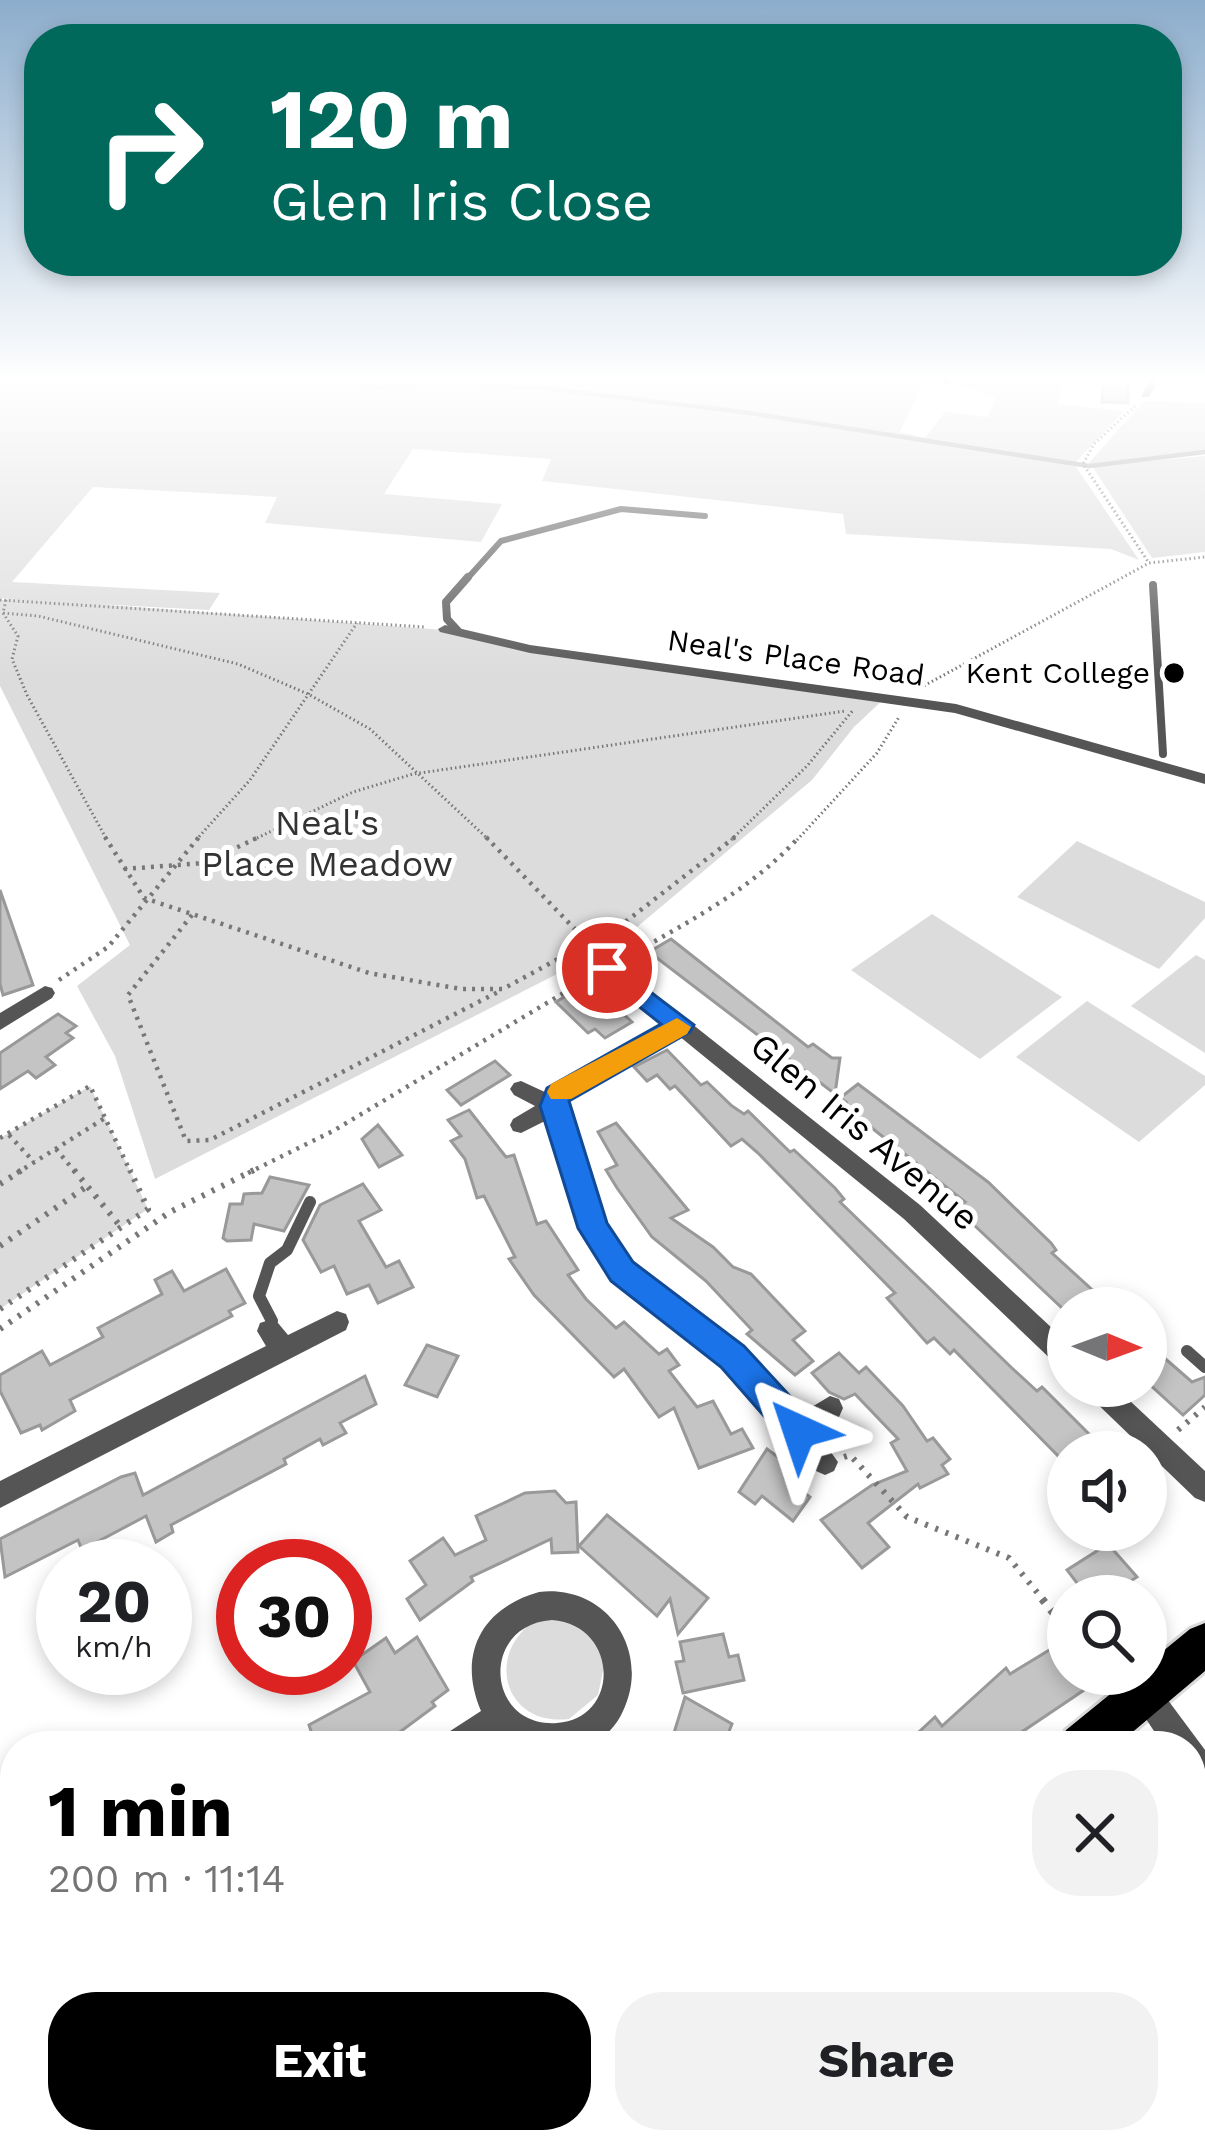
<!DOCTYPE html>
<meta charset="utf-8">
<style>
:root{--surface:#fff;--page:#f2f2f2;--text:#202124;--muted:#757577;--accent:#000}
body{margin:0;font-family:"Work Sans",sans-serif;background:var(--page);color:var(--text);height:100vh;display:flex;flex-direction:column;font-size:45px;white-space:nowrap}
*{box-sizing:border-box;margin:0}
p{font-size:39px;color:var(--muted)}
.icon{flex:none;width:66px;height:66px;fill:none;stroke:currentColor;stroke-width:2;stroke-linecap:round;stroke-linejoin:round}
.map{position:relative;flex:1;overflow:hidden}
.sheet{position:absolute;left:0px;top:1731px;width:1206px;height:423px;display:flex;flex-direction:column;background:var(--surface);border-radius:48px 48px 0 0;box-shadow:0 6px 18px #0003}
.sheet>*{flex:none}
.top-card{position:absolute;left:24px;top:24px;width:1158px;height:252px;border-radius:48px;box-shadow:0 6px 18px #0003;background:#00695c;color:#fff;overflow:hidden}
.needle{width:78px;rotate:91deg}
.fabs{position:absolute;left:1047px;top:1287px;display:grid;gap:24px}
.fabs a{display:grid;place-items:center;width:120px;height:120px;border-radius:50%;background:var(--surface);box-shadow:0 6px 18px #0003;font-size:60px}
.speed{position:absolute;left:36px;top:1539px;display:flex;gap:24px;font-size:60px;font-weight:700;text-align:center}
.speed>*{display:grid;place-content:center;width:156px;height:156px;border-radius:50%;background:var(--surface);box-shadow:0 6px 18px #0003;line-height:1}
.speed small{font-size:30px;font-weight:400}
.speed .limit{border:18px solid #d22;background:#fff;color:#111}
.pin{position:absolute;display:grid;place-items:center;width:102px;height:102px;color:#fff;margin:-51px;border:6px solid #fff;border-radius:50%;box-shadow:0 3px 12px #0007}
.me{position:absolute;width:132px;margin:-66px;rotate:318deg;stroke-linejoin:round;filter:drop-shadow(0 0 9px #0008)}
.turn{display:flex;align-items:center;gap:42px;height:252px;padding:0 48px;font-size:54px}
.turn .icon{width:156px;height:156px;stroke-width:2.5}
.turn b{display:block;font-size:84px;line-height:102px}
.round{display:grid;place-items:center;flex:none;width:126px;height:126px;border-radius:48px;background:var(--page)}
.overview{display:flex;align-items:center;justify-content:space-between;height:204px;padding:0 48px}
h1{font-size:72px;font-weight:700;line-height:90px;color:var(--accent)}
.cta{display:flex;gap:24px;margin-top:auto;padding:24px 48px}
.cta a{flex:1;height:138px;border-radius:48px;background:var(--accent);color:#fff;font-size:48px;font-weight:700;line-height:138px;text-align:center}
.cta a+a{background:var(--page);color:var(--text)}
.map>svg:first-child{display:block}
.green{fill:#dcdcdc}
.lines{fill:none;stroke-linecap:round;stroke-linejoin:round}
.stream{stroke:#a3a3a3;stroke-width:4.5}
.building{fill:#c4c4c4;stroke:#999;stroke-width:3}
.primary-casing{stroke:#dbdbdb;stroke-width:6}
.path-far3{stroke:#777;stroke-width:3;stroke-dasharray:1.5 3;stroke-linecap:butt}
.path-far2{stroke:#777;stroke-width:4.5;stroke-dasharray:3 6;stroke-linecap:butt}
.path-far1{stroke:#777;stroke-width:6;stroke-dasharray:3 8;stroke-linecap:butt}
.path{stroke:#777;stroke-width:8;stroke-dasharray:4.5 9;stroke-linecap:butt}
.lane-far3{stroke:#555;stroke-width:6}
.lane-far2{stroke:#555;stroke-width:8}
.lane-far1{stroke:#555;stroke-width:12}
.lane{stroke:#555;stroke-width:16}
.street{fill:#555;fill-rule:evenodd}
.primary{fill:#000;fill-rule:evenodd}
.route{fill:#1a73e8;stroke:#114b97;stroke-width:3}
.slow{fill:#f59e0b}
.poi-dot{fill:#000;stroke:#fff;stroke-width:4.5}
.labels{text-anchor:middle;stroke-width:10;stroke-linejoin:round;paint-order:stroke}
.far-street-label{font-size:30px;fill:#000;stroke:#fff}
.far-poi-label{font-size:30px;fill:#000;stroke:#fff;text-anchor:end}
.park-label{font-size:36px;fill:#333;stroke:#fff}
.street-label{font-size:36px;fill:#000;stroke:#fff}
</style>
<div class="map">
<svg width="1205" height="2152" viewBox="0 0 1205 2152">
<rect width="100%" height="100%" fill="#fff"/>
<g class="green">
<polygon points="0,377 926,377 900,432 925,438 945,412 988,417 995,397 957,385 958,377 1065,377 1058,404 1124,411 1074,464 1139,560 1111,549 846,534 843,514 542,481 551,459 413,449 384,494 502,504 481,542 265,523 277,497 93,487 12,582 220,593 209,610 95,604 458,631 490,641 887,696 854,727 812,780 618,943 155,1179 115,1056 77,986 130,945 0,686 0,600 10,599 0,598"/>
<polygon points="1144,401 1205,403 1205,450 1088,464"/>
<polygon points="1205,456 1205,552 1152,558 1092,466"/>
<polygon points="1077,841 1205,902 1205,918 1159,969 1017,897"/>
<polygon points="932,914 1062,997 980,1059 851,970"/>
<polygon points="1196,955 1205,960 1205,1053 1131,1006"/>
<polygon points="1087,1001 1205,1076 1205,1085 1139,1142 1016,1057"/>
<polygon points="90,1086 148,1209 0,1309 0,1138"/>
<path d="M540,1618L584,1623L605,1661L598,1695L569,1719C501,1727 484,1648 540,1618Z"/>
</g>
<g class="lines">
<polyline class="stream" points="312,377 377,387 442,383 542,388 743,412 1089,466 1205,452"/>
</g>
<g class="building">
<polygon points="1104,377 1128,377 1128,403 1102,402"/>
<polygon points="0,890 33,985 3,995 0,984"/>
<polygon points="671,939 808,1047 813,1044 832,1058 840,1058 835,1094 649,952"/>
<polygon points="588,982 632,1022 605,1038 595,1029 588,1033 556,1002"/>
<polygon points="58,1014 76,1026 66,1033 73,1038 46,1057 55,1065 36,1078 28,1071 0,1089 0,1053"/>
<polygon points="667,1050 701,1085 707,1082 732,1106 744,1114 748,1111 790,1152 794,1150 835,1188 844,1199 840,1202 1014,1370 1037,1391 1042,1387 1107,1452 1068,1452 1068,1466 954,1350 950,1354 934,1338 927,1343 887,1298 895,1293 758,1153 742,1139 731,1146 675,1086 670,1089 657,1075 647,1081 634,1067"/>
<polygon points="495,1061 510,1075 461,1105 447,1090"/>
<polygon points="858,1084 988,1182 1051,1243 1056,1250 1052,1253 1112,1308 1062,1308 956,1208 965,1202 843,1105 846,1102 840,1098"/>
<polygon points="469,1110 506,1157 514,1155 537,1224 546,1221 578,1270 568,1275 586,1299 616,1328 624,1322 659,1354 667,1349 679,1365 669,1371 697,1407 713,1401 731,1434 742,1429 753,1448 699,1468 674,1408 659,1417 624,1369 614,1377 534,1295 509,1259 515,1257 484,1196 477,1198 465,1159 451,1141 461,1136 448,1120"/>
<polygon points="616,1123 688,1210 671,1218 713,1247 733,1267 751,1274 805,1331 793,1340 813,1361 795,1375 747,1334 752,1330 706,1281 652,1237 617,1188 606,1170 617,1165 598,1132"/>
<polygon points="378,1125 402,1155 379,1167 362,1139"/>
<polygon points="270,1177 309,1185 284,1231 254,1224 251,1240 227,1241 223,1238 230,1204 242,1204 244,1194 262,1193"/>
<polygon points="363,1184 381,1210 359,1221 386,1267 399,1261 413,1287 378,1303 369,1285 347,1294 334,1266 321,1272 303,1240 320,1205"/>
<polygon points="226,1269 245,1303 229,1311 232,1316 70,1400 75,1411 42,1430 40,1425 21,1433 0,1391 0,1375 42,1351 50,1365 103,1337 98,1328 162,1294 155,1280 172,1271 184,1291"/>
<polygon points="1146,1342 1192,1382 1205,1377 1205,1395 1183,1415 1146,1381"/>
<polygon points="427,1345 458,1356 437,1397 405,1385"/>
<polygon points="839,1353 859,1373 866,1367 903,1406 927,1441 933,1438 950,1459 942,1465 948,1474 920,1488 918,1484 868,1523 889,1547 862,1568 821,1520 872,1485 907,1471 891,1443 898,1439 855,1394 844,1399 829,1392 812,1373"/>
<polygon points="365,1376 376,1404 340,1423 346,1433 323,1445 320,1439 284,1459 286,1464 171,1525 173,1532 156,1542 146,1516 82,1550 78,1540 5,1577 0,1539 121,1477 135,1473 143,1495"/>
<polygon points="767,1449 793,1468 785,1478 810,1497 793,1521 762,1496 755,1504 739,1492"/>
<polygon points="555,1491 566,1503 576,1502 578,1552 552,1553 551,1539 471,1577 473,1581 420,1620 407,1599 426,1585 410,1561 443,1538 455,1555 486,1540 476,1516 525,1493"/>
<polygon points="607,1515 708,1598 678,1634 670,1599 657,1616 579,1546"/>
<polygon points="1108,1544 1137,1577 1129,1582 1141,1596 1087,1596 1067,1570"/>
<polygon points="723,1634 729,1657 738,1655 744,1680 683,1693 676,1662 684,1661 680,1642"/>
<polygon points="417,1637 448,1690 432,1702 435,1706 381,1746 316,1746 309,1725 370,1692 353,1661 386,1638 395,1653"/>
<polygon points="1056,1646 1068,1662 1068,1674 1077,1674 1087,1688 1001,1746 904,1746 935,1717 942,1726 1006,1668 1010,1674"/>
<polygon points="685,1697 732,1724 723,1746 670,1746"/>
</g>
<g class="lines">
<defs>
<g id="primary">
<polygon points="1205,1623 1205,1671 1116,1746 1060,1746 1066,1730 1135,1674 1146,1674 1146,1665 1190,1629"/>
<polygon points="694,2139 752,2139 747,2152 689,2152"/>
</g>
</defs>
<use href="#primary" class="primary-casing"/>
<g class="path-far3">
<polyline points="1135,406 1094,444 1083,464 1149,563"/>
<polyline points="0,600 425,627"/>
<polyline points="6,600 3,613 38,616 238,664 308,694 370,729 489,840"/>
<polyline points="3,613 18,636 12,659 27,695 107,840"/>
<polyline points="920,688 1149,563 1205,557"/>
<polyline points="196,840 250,780 357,623"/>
<polyline points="253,840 353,792 413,774 845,711"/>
<polyline points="731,840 807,766 854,709"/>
<polyline points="797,840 877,753 899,717"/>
</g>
<g class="path-far2">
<polyline points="105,837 144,898 369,973 461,989 503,989 624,923 735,837"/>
<polyline points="486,837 598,953"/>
<polyline points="124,869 204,863 259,837"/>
<polyline points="192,915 128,995 186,1141 210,1140 498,992"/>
<path d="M623,959C685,924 751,890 799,837"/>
<polyline points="59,980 108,947 199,837"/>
<polyline points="9,1135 34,1162"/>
<polyline points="0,1138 90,1086 131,1173"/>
<polyline points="56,1149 76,1173"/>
<polyline points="17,1173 105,1118"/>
<polyline points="248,1173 333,1131 592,976"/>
</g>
<g class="path-far1">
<polyline points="74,1170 121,1227"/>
<polyline points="0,1184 22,1170"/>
<polyline points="0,1246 86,1187"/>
<polyline points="0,1309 148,1209 130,1170"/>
<polyline points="0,1329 170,1212 254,1170"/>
<polyline points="1178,1430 1205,1407"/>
<polyline points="844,1457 850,1455 907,1517 1009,1558 1045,1602"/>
</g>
<polyline class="path" points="1042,1599 1068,1631"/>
<g class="lane-far3">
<polyline points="870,380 876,377"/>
<polyline points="947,382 948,377"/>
<polyline points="466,580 501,541 621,509 705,516"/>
</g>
<g class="lane-far2">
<polyline points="1153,585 1163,754"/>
<polyline points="458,631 447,619 446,602 468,577"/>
</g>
<g class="lane-far1">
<polyline points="269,1329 272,1321 259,1296 270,1263 287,1250 310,1202"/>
<polyline points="1187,1351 1205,1367"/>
</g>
<g class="lane">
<polyline points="1191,1968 1205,1979"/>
<polyline points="769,2139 780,2152"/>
</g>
<g class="street">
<polygon points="1151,377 1161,377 1149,397 1141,397"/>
<polygon points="445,625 530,645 956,704 1205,774 1205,784 955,713 530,653 440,632 438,629"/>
<polygon points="607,960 614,962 920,1205 1068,1343 1068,1370 1059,1367 904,1219 679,1036 565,1100 564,1106 604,1225 630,1265 741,1349 800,1414 830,1396 839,1399 843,1408 839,1417 817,1433 838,1462 834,1471 825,1475 816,1471 723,1365 614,1279 582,1228 547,1120 521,1133 513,1131 510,1125 513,1119 535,1106 514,1095 510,1089 514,1083 521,1081 547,1093 666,1025 600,972 597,967"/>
<polygon points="45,986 52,988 55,993 52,998 0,1030 0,1013"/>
<polygon points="337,1311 346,1314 349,1322 346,1330 0,1508 0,1481 266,1346 257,1331 260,1323 269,1320 278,1323 288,1335"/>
<polygon points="1083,1386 1114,1386 1205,1471 1205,1502 1195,1498 1087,1394"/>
<path d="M539,1592C606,1584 652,1650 623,1711C617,1725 605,1738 591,1744C579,1748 565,1746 553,1746C532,1746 517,1747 499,1735L482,1746H440L444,1735L481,1711C457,1655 481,1608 539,1592ZM552,1620C619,1625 621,1719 557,1723C486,1728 479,1625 552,1620Z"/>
<polygon points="1145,1680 1156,1684 1205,1750 1205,1790 1191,1782 1191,1746 1164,1746 1130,1695 1134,1684"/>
<polygon points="15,1988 15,2024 0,2030 0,1994"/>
</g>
<use href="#primary" class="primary"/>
</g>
<linearGradient id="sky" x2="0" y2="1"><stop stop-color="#8cadcc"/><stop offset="0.56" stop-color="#fff"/><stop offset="1" stop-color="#fff" stop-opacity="0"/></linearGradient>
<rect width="1205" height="678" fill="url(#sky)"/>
<polygon class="route" points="607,959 694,1025 690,1032 569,1101 607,1223 633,1262 744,1346 811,1419 816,1431 811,1442 799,1447 787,1442 721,1367 611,1281 578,1228 540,1106 547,1088 661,1024 598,974 594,968 598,961"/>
<polygon class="slow" points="677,1018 691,1027 687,1034 571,1099 551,1099 547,1092 551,1084"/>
<circle class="poi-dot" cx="1174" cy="673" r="12"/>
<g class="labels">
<g class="far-street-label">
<text transform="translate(796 658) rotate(8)" y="10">Neal's Place Road</text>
</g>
<g class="far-poi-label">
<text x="1150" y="683">Kent College</text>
</g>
<g class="park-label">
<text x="327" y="835">Neal's<tspan x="327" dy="41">Place Meadow</tspan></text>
</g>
<g class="street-label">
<text transform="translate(865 1131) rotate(40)" y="13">Glen Iris Avenue</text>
</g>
</g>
</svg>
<div class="fabs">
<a><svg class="needle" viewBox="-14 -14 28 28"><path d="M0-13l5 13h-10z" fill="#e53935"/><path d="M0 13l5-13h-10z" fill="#757577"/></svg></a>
<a><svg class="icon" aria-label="sound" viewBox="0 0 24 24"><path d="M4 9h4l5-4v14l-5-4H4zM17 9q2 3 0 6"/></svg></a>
<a><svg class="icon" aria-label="search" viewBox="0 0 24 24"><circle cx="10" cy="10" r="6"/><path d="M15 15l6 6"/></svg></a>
</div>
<div class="speed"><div>20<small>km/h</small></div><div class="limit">30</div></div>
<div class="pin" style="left:607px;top:968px;background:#d93025"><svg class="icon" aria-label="arrive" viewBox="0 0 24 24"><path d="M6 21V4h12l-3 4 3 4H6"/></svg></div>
<svg class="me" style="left:799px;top:1431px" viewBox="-20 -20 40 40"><path d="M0-17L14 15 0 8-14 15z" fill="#1a73e8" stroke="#fff" stroke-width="4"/></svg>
<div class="top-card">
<div class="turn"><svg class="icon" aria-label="right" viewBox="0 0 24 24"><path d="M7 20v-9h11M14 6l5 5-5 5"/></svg><div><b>120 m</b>Glen Iris Close</div></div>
</div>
<section class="sheet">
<div class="overview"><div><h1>1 min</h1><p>200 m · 11:14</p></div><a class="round"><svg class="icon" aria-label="close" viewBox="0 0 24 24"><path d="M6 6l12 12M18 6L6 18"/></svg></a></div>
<div class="cta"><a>Exit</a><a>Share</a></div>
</section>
</div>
